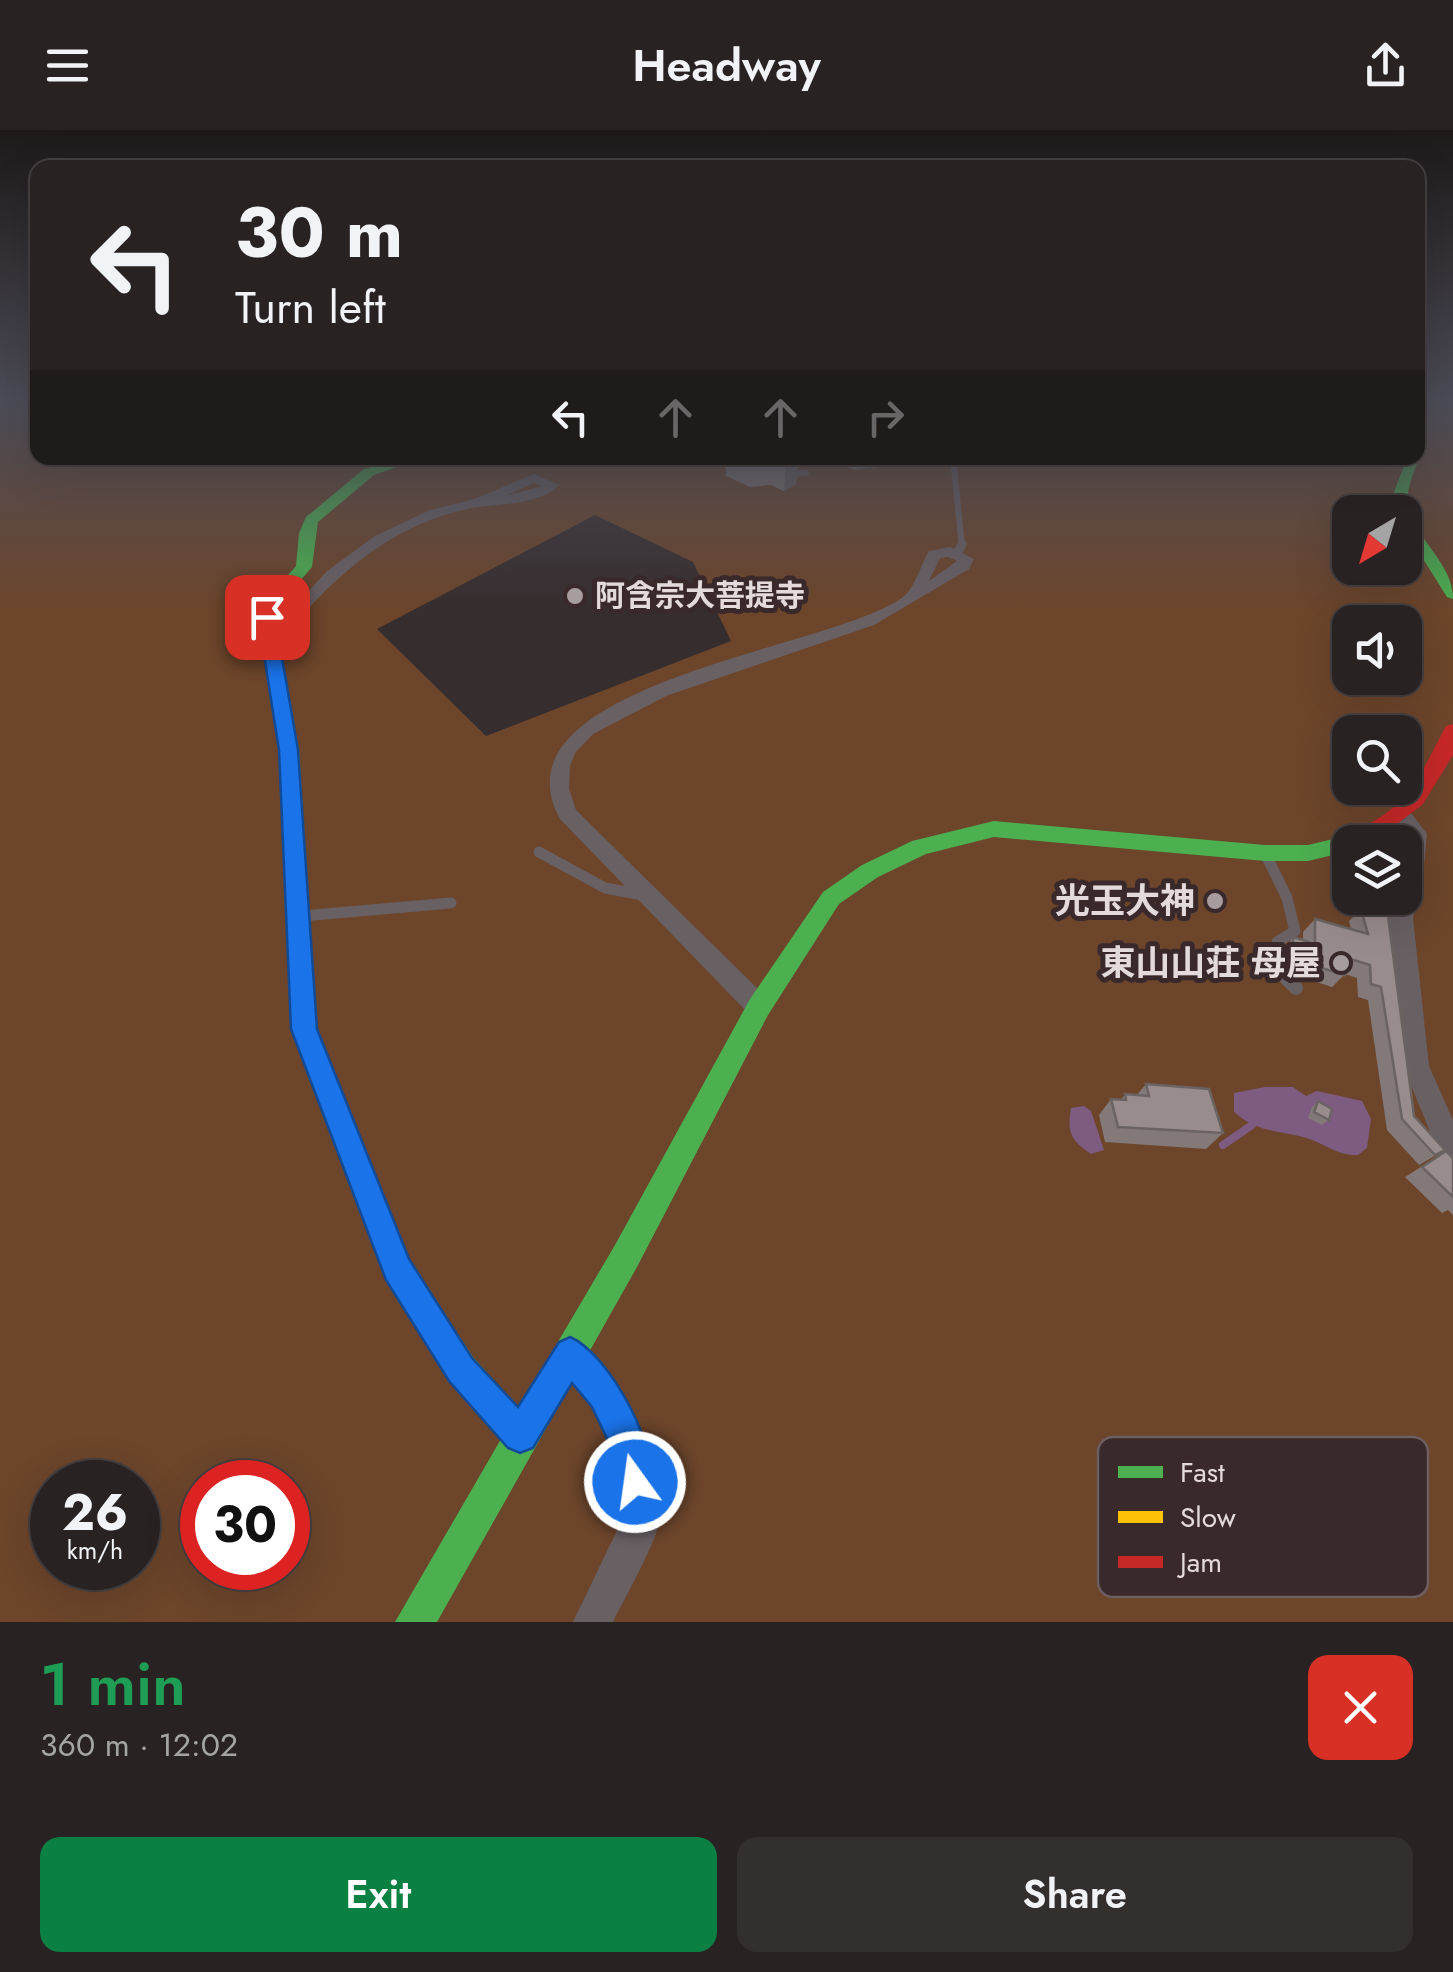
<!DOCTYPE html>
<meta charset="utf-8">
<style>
:root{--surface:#282222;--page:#342f2f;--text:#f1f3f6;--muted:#a5a4a5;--line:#443f40;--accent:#0b8043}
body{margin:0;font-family:Jost,"Noto Sans JP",sans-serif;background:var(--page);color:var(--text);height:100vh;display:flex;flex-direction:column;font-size:38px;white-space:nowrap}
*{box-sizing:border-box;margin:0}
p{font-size:32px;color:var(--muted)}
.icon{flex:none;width:55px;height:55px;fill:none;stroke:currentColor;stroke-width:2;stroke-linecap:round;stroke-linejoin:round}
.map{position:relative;height:1492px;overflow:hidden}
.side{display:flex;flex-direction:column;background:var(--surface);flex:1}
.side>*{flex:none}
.top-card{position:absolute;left:30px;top:30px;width:1395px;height:305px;border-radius:20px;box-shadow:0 10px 40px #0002,0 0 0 2px var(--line);background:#282222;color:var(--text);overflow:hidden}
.needle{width:65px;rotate:218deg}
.tools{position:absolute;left:1332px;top:365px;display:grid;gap:20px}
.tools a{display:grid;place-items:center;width:90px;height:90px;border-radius:20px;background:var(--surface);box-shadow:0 10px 40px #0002,0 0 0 2px var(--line);font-size:50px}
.speed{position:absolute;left:30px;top:1330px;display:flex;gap:20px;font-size:50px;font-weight:700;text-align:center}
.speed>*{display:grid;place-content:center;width:130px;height:130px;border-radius:50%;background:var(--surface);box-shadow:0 10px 40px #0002,0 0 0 2px var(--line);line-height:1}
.speed small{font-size:25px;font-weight:400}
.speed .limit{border:15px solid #d22;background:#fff;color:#111}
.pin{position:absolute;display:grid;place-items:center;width:85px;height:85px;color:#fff;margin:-42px;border-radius:20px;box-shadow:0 5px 15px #0006}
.me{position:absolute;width:110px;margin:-55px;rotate:346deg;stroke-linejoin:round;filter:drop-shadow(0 0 8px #0008)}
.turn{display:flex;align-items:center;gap:35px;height:210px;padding:0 40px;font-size:45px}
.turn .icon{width:130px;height:130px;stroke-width:2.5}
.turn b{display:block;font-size:70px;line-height:85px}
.lanes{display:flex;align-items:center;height:95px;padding:0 40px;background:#0003;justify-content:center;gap:50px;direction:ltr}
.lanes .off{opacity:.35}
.round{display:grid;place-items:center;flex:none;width:105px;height:105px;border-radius:20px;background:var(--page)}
.head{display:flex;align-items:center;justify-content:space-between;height:170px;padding:0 40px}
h1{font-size:60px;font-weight:600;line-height:75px;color:#1e9e55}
.action{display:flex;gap:20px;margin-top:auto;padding:20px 40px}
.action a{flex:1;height:115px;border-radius:20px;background:var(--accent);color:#fff;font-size:40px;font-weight:600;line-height:115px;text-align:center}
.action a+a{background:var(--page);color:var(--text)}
header{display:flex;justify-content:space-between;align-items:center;height:130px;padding:0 40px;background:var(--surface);font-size:45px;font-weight:600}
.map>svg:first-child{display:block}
.forest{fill:#6c452b;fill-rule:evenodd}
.water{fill:#7e5b80}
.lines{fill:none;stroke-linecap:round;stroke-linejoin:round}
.stream{stroke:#7e5b80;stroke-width:8}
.lane-far3{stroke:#696064;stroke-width:6}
.lane-far2{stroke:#696064;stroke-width:9}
.lane-far1{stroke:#696064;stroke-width:11}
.lane{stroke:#696064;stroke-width:14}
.street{fill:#696064;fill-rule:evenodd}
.fast{fill:#4caf50;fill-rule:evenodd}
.slow{fill:#ffc107;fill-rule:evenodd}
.jam{fill:#c62828;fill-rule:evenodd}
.wall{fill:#837978}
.shaded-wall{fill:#6a6362}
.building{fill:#988d8c;stroke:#6a6362;stroke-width:2.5}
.route{fill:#1a73e8;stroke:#114b97;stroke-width:2.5}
.poi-dot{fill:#a89d9e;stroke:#3a292b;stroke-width:4}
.labels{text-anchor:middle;stroke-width:10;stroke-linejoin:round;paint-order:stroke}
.far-poi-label{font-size:30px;font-weight:bold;fill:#e5dadb;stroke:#3a292b;text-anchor:start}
.poi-label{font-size:35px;font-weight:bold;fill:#e5dadb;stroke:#3a292b;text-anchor:end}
.key{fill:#3a292b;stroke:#6d5e60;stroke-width:2.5}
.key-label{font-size:28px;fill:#e5dadb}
</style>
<header><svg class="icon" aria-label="menu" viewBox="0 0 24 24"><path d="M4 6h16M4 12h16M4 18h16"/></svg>Headway<svg class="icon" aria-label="share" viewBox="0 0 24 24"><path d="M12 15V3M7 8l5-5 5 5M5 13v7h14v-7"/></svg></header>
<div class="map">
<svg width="1453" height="1492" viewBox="0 0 1453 1492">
<rect width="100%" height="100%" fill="#362d2e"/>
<path class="forest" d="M0,272H37L38,328H1418V272H1453V1492H0ZM1350,382H1405V438H1350ZM595,385L693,432L731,511L486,606L377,499ZM1350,492H1405V548H1350ZM1350,602H1405V658H1350ZM1350,712H1405V768H1350ZM52,1352H138V1438H52ZM202,1352H288V1438H202Z"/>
<g class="water">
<path d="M1265,957H1293L1306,966L1317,961L1362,971L1371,989L1367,1018L1358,1025C1336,1026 1323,1012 1303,1007C1275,1000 1257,1002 1234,982V963Z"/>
<path d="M1084,976L1091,981L1104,1020L1091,1024C1070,1010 1067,1001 1071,978Z"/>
</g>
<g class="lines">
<polyline class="stream" points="1223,1015 1252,995"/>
<g class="lane-far3">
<polyline points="953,328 962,417"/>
<polyline points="785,345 806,343"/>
</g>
<polyline class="lane-far2" points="957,424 962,414"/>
<g class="lane-far1">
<polyline points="539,722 605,758 648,766"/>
<polyline points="1265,723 1287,768 1295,801 1277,812 1278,830"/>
<polyline points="302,786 451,773"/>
</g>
<polyline class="lane" points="1278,828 1278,840 1296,858"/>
<g class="street">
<path d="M534,344L560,355C534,378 495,372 463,380C385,398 326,453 278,515H266L263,511L327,441L375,406L430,380L474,369ZM534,353L542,356L505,366Z"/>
<path d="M950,417L974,429L969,439L874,495L666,566L593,604L575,623L570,636L569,659L576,680L768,869L772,877L768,885L759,888L750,885L560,689C486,553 835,519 903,467C915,458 921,434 929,421ZM948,427L957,431L929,451L940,428Z"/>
<polygon points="1404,681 1412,684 1427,704 1423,746 1413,788 1429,936 1453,990 1453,1037 1443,1033 1403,936 1389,788 1395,768 1405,768 1405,705 1393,689"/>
<path d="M571,1207C618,1227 661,1338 660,1387C660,1406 623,1471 613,1492H573L623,1388L612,1318L592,1276L559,1236L554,1224L559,1212Z"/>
</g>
<g class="fast">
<path d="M1418,301L1424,305C1423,331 1402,355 1409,381C1417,410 1453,434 1453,469L1447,467L1405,400V382H1395L1394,362L1407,328H1418Z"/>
<polygon points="403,328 422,328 374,345 318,392 312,437 280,474 275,487 299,620 317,899 408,1129 473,1227 519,1278 615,1115 750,869 823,762 862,735 912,711 994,691 1265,715 1308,715 1350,705 1361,712 1350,712 1350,721 1308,731 1265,731 994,707 926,724 878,747 839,774 768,885 637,1137 437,1492 395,1492 501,1309 449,1251 386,1150 291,899 279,620 259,487 266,470 296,436 299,403 306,387 364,339"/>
</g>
<polygon class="slow" points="1420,272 1434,272 1418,281"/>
<path class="jam" d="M1453,594V625L1423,674L1378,709L1350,712V720L1343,718L1340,712L1343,706C1409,679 1415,654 1446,596Z"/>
</g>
<g class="wall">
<polygon points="726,328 798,328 796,354 784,361 771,355 750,357 726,346"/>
<polygon points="845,328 877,328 876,337 856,340 844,336"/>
<polygon points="1361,779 1414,986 1445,1020 1419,1035 1387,1000 1368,870 1358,867 1357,848 1345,844 1332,857 1304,848 1304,832 1288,828 1288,814 1293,807 1303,810 1303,802 1315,789 1351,799 1349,791"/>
<polygon points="1146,954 1223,1003 1206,1019 1105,1012 1099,985 1111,969 1121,970 1125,964 1137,965"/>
<polygon points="1318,971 1329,990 1322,995 1308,988 1312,977"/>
<polygon points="1446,1021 1453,1028 1453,1085 1448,1080 1442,1083 1405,1047"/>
</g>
<g class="shaded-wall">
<polygon points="786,328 798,328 796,354 784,361"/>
<polygon points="858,328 877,328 876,337 856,340"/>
</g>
<g class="building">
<polygon points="1361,779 1388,786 1414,986 1445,1020 1435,1025 1402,989 1381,857 1371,854 1370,835 1344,827 1345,845 1315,836 1315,789 1368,804"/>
<polygon points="1293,807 1309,812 1308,827 1293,822"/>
<polygon points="1146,954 1209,959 1223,1003 1118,997 1111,969 1126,970 1125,964 1149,966"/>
<polygon points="1318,971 1332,979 1329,990 1314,982"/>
<polygon points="1446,1021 1453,1028 1453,1067 1422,1037"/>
</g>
<linearGradient id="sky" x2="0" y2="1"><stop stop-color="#1e1919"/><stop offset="0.57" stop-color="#4c4c57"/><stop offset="1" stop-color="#4c4c57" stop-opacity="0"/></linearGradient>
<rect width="1453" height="480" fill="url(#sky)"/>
<path class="route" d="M267,482L275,487L298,620L317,899L409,1129L472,1228L518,1277L559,1212L570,1207C609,1223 665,1325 648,1365L635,1370L622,1365L611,1317L592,1277L572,1253L533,1318L520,1323L508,1318L449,1251L386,1150L291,899L279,620L258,487Z"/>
<g class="poi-dot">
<circle cx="575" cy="466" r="10"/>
<circle cx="1215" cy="771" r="10"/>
<circle cx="1341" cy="833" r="10"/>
</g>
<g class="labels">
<g class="far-poi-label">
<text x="595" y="476">阿含宗大菩提寺</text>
</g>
<g class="poi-label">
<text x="1195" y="783">光玉大神</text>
<text x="1321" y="845">東山山荘 母屋</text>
</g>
</g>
<rect x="1098" y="1307" width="330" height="160" rx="15" class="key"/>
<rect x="1118" y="1336" width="45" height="12" fill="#4caf50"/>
<rect x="1118" y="1381" width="45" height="12" fill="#ffc107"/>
<rect x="1118" y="1426" width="45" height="12" fill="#c62828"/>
<g class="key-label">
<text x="1180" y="1352">Fast</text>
<text x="1180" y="1397">Slow</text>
<text x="1180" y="1442">Jam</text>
</g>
</svg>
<div class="tools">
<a><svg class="needle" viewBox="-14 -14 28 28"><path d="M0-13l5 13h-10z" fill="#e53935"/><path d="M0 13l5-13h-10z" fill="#a5a4a5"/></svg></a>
<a><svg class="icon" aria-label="sound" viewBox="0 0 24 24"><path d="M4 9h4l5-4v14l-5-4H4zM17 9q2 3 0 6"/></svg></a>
<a><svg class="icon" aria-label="search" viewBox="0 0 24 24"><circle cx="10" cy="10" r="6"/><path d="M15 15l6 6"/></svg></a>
<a><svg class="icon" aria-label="layers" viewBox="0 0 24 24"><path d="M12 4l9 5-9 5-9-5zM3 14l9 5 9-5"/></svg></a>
</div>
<div class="speed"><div>26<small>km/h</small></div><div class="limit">30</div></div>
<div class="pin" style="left:267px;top:487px;background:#d93025"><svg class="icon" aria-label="arrive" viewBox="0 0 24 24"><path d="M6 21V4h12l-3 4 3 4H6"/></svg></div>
<svg class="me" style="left:635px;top:1352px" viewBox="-20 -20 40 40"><circle r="17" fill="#1a73e8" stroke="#fff" stroke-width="3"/><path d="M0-11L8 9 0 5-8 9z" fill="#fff"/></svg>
<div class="top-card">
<div class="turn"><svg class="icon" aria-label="left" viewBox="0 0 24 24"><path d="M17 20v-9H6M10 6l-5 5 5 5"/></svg><div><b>30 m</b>Turn left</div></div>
<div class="lanes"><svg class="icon" aria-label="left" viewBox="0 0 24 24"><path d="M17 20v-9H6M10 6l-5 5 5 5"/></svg><svg class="icon off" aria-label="ahead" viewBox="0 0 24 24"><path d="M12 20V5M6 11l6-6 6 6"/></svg><svg class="icon off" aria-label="ahead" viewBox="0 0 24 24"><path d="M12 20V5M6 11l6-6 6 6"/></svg><svg class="icon off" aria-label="right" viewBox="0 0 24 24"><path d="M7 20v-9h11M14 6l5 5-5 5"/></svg></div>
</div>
</div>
<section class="side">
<div class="head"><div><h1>1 min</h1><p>360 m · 12:02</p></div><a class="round" style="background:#d93025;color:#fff"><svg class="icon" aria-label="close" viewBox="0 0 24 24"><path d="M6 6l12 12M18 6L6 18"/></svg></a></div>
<div class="action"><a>Exit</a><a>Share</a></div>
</section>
